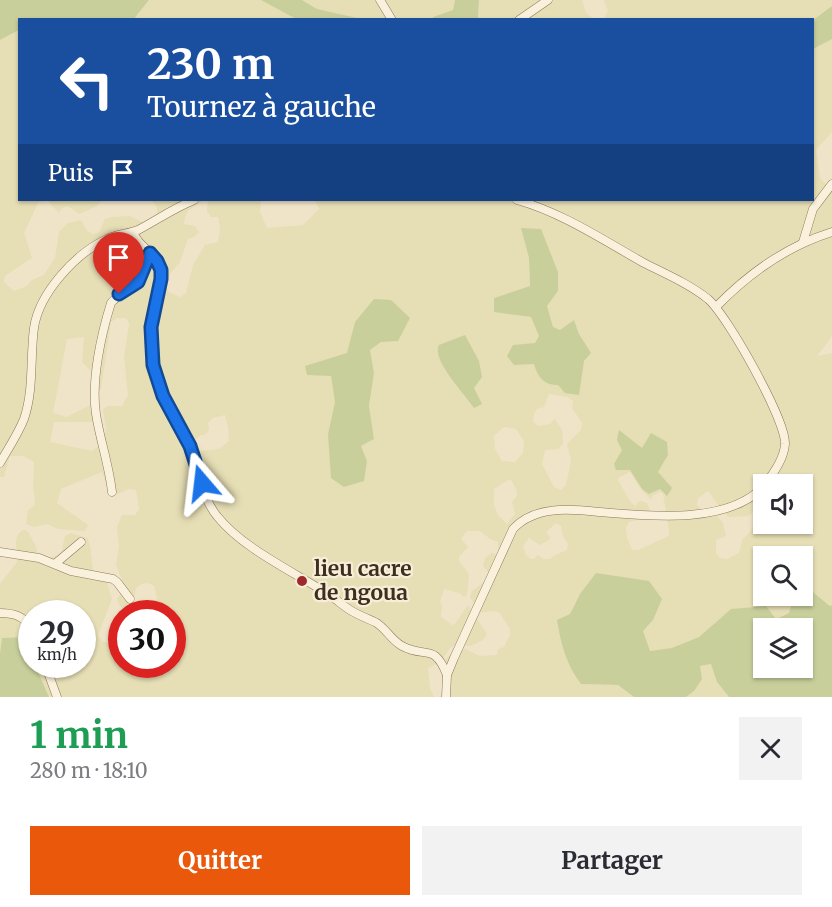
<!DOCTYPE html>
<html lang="fr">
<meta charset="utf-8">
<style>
:root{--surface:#fff;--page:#f2f2f3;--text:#2b2b33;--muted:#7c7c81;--accent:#ea580c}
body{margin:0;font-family:Merriweather,serif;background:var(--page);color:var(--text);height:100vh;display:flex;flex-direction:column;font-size:22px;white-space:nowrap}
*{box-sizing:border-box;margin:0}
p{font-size:20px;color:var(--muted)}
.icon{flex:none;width:33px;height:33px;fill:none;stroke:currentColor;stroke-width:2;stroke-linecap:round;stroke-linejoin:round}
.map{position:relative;height:697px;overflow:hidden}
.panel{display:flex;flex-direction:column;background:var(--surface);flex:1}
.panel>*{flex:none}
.banner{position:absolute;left:18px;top:18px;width:796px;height:183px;border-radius:0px;box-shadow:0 2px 4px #0004;background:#1a4fa0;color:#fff;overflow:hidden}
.controls{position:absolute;left:753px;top:474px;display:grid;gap:12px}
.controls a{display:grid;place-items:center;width:60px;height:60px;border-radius:0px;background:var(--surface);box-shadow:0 2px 4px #0004;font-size:30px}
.speed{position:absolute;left:18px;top:600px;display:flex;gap:12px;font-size:30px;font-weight:700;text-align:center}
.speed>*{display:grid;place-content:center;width:78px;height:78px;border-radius:50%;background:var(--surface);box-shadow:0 2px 4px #0004;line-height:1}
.speed small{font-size:15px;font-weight:400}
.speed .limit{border:9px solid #d22;background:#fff;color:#111}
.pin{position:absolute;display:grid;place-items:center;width:51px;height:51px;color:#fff;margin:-62px -26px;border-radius:50% 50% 50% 0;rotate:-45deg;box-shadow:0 0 6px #0007}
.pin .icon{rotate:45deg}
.me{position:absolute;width:66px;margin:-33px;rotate:343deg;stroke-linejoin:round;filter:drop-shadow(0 0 4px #0008)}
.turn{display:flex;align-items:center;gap:21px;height:126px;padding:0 30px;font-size:27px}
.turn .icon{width:78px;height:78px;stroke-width:2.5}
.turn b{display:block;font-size:42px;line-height:51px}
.then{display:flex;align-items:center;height:57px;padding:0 30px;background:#0003;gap:12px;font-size:22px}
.round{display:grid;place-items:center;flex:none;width:63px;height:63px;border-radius:0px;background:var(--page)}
.overview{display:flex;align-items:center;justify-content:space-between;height:102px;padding:0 30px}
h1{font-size:36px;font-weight:700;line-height:45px;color:#1e9e55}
.cta{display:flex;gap:12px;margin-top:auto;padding:12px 30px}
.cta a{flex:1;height:69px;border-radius:0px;background:var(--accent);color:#fff;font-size:24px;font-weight:700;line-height:69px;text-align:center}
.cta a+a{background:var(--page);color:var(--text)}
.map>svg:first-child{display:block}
.farmland{fill:#e6deb5;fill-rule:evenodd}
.green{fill:#c9cf9b;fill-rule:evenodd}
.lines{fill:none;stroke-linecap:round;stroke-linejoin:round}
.minor-casing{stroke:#8d765c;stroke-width:9}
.minor{stroke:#faf1dc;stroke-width:8}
.route-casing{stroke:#114b97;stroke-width:15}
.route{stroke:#1a73e8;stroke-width:10}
.poi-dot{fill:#9e2a2b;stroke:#f7eed8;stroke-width:2}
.labels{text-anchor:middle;stroke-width:4.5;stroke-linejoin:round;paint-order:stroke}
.poi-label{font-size:21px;font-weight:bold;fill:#3d2e20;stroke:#f7eed8;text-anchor:start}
</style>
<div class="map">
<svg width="832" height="697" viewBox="0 0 832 697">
<rect width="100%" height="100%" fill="#f0e4c8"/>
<g class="farmland">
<polygon points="149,0 261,0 296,19 134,20"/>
<polygon points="302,0 455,0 453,10 433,17 432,20 362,19 317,9"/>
<polygon points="479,0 582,0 586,13 594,19 478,20"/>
<polygon points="604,0 832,0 832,6 813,20 603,20 608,11"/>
<path d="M19,30L20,200H101V201L97,206L79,214L68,206L62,208L59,213L47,200L38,203L24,233L32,258L5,276L4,282L14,291L27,286L32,280L44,275L55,258L59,232L68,223L81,220L87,231L93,234L99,232L105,219L111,217L130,216L142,222H149L157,213V207L151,200H203L188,211L185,217L184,224L195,226L199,232L194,237L188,239L180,262L170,274L166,287L169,292L180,297L186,293L193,265L205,245L218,242L220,229L218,217H211L207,211L208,200H261L260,212L267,228L303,225L319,209L315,200H813V49L832,39V132L816,150L820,178L829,188H832V333L831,338L817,356L832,353V605L831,606L808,588L803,590L802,556H764V596H794L789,613L775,619L731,609L699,637L672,649L649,651L643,631L653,620L580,594L570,614L581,684L618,685L634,697H439L444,692L442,667L444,661L451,654L465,649L480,656L497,655L498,649L504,647L510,635V629L499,612L493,611L479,613L470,597L472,591L487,580L488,572L483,566L485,558L492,553L498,555V542L490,539L480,531H467L461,539L468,547L459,557V561L469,574L467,595L464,597L459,593L444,589L440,601L442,607L441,617L452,625L455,624L468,605L487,634L483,640L471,646L455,645L450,648L441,662L428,668L430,688L434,697H49L35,665L82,664V614H32L31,655L24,637L2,638L0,653V584L17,562L16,542L17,536L22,530H25L28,532L36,546L38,554L48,558L61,554L65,536L71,533L87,538L90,545L93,571L105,577L112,599L98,635L102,641L115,645L121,644L122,664H172V614L146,613L155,604L157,598L154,586L148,583L142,584L136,588L132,607L125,610L119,605L117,599L125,588L116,565L119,546L117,527L122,515H135L139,509L136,490L129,489L111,497L102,472L61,489L57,503L88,525L85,531L58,529L47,524L34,527L26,524L28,510L34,506L35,501L33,488L34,462L23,456H10L4,477H0V40ZM521,228L558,291L547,306L553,327L560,330L574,320L579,334L590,353L584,361L535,343L539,336L532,317L495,312L494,298L530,286L529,258ZM117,318H126L129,324L124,357L128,395L122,406H108L103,409L106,428L104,442L92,451L50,442L54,422H93L90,405L67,417L53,413L67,339L84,337L82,362L92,372L96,392L101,389L111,322ZM355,322L381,342L370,350L374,373L369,406L374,439L361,446L367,461L328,434L335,402L331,376L306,366L348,353ZM549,394L568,397L573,401L572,408L582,423L581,430L567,444L571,461L566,485L561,490L554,487L542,464L545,450L558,449L563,444L562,430L555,419L550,424L538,426L533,421L534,414L537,409L544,407ZM225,415L228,427L229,441L219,449L200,451L196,447V439L201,435H205L209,430L208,423L213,418ZM504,427L516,429L524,441L523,453L515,462L502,461L495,449L494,436ZM643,448L668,455L658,472L666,496L660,489H642L630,470L614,464L622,450ZM630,472L642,491L652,500V496L660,492L663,494L669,530V536L638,550H632L627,537L626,528L629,522L652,516L647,503L640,501L635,506L630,501L619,482L618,478ZM508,480H511L516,489L517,495L512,502L515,514L507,524L498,515L494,505V489ZM793,482L802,484L808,492L809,505L803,517L802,524H764L763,517L761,515L755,519L751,531L742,540L739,553L727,559L720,558L716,553V540L726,536L723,523L714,512L708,508L702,510L697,505L698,498L708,491L724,513L729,517L748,516L759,509H763L764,484ZM556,523L561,526L563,536L568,544L567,550L555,555L550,559H544L538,555L534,559H531L526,555L523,546L529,538L540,545L549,540L550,537L546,532Z"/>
<polygon points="711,664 717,682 729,697 686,697 694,691 700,666"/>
</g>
<g class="green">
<polygon points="0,0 149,0 134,19 20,20 19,30 0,40"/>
<polygon points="261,0 302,0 317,9 362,19 296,19"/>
<polygon points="455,0 479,0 478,19 432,19 433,17 453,10"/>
<polygon points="832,6 832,39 813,49 813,20"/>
<path d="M521,228L541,229L558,272V291L547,306L553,327L560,330L574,320L579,334L591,353L584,361L579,395L565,393L558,385C544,385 538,378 534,364L514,365L507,356L513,345L535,343L539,336L531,317L494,312V298L530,286L529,258Z"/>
<polygon points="374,299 391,300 410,318 398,341 381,342 370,350 374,373 369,406 374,439 361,446 367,461 364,481 344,487 331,478 328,434 335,402 331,376 307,375 305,366 347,353 355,322"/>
<path d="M465,335L479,361L482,377L474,388L482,404L474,408C465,394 431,360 439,345Z"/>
<polygon points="619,430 642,448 651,433 667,442 668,455 658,472 672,488 667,496 660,489 649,494 642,489 630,470 616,470 614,464 622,450 617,440"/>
<path d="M596,573L649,581L662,599L653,620L643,631L650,651L672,648L699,637L731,609L766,606L776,619L789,613L794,596H802L803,590L808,588L830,606L832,605V697H729L717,682L711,664L700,666L702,679L694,691L686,697H634L618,685L581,684C566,664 561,644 557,620L570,614L580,594ZM764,628H802V668H764Z"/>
<polygon points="24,637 31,655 32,664 35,665 49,697 0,697 0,653 2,638"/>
</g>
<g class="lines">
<defs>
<g id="minor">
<polyline points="380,0 392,20"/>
<polyline points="519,20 548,0"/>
<path d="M517,200C563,213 603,240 644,263C666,274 689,284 708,299C727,315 786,420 785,444C784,459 774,473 765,484"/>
<polyline points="803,242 813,209 832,184"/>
<path d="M150,253C171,277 151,305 151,335C150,356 155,378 163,397C171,415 184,431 191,449C199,470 202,498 217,516C242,548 294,572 328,594C336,599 342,605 350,610C358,615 366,618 375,622C385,627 391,640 402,646C426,659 434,642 447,675"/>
<path d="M716,307C749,273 787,246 832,232"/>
<path d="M0,463C8,449 18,434 24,419C34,390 30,357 34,328C39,293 76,253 107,239C117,234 128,234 138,230C157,220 174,208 194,200"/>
<path d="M112,492C109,465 100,440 96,414C91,381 101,335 111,303C118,294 128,292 135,285C143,278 147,263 150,253L139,242L132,232"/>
<polyline points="0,552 39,558 71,571 113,579 117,582 130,599"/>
<polyline points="56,563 81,542"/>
<path d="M0,613C14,613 24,616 32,629"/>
<polyline points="45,664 57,697"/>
<path d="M446,697L447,675L454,658L513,529C535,505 571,509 600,512C649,516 728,525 764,486"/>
</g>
</defs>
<use href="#minor" class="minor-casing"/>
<use href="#minor" class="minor"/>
</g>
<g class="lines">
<defs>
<polyline id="route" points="119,294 138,282 150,253 157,261 161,270 161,279 151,327 153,365 163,396 190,446 202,483"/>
</defs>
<use href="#route" class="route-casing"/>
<use href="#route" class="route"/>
</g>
<circle class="poi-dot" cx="302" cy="581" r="6"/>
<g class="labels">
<g class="poi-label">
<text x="314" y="576">lieu cacre<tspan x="314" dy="24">de ngoua</tspan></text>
</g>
</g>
</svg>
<div class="controls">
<a><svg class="icon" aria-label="sound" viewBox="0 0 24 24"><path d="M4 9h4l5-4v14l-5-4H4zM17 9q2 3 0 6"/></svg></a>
<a><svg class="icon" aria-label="search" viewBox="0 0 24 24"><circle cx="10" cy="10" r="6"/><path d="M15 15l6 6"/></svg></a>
<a><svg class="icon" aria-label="layers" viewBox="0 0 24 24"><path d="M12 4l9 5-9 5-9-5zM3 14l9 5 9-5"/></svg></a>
</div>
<div class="speed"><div>29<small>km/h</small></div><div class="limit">30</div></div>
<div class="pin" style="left:119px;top:294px;background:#d93025"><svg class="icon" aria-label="arrive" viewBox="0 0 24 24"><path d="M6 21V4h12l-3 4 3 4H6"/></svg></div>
<svg class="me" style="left:202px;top:483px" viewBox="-20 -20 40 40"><path d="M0-17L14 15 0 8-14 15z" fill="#1a73e8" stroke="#fff" stroke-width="4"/></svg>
<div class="banner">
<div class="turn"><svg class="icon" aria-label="left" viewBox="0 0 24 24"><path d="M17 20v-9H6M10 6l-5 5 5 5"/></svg><div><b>230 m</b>Tournez à gauche</div></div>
<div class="then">Puis<svg class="icon" aria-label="arrive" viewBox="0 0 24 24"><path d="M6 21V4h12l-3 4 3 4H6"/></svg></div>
</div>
</div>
<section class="panel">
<div class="overview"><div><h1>1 min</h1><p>280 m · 18:10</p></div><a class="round"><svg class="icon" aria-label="close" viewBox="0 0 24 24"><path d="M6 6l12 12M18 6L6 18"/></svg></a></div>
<div class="cta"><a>Quitter</a><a>Partager</a></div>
</section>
